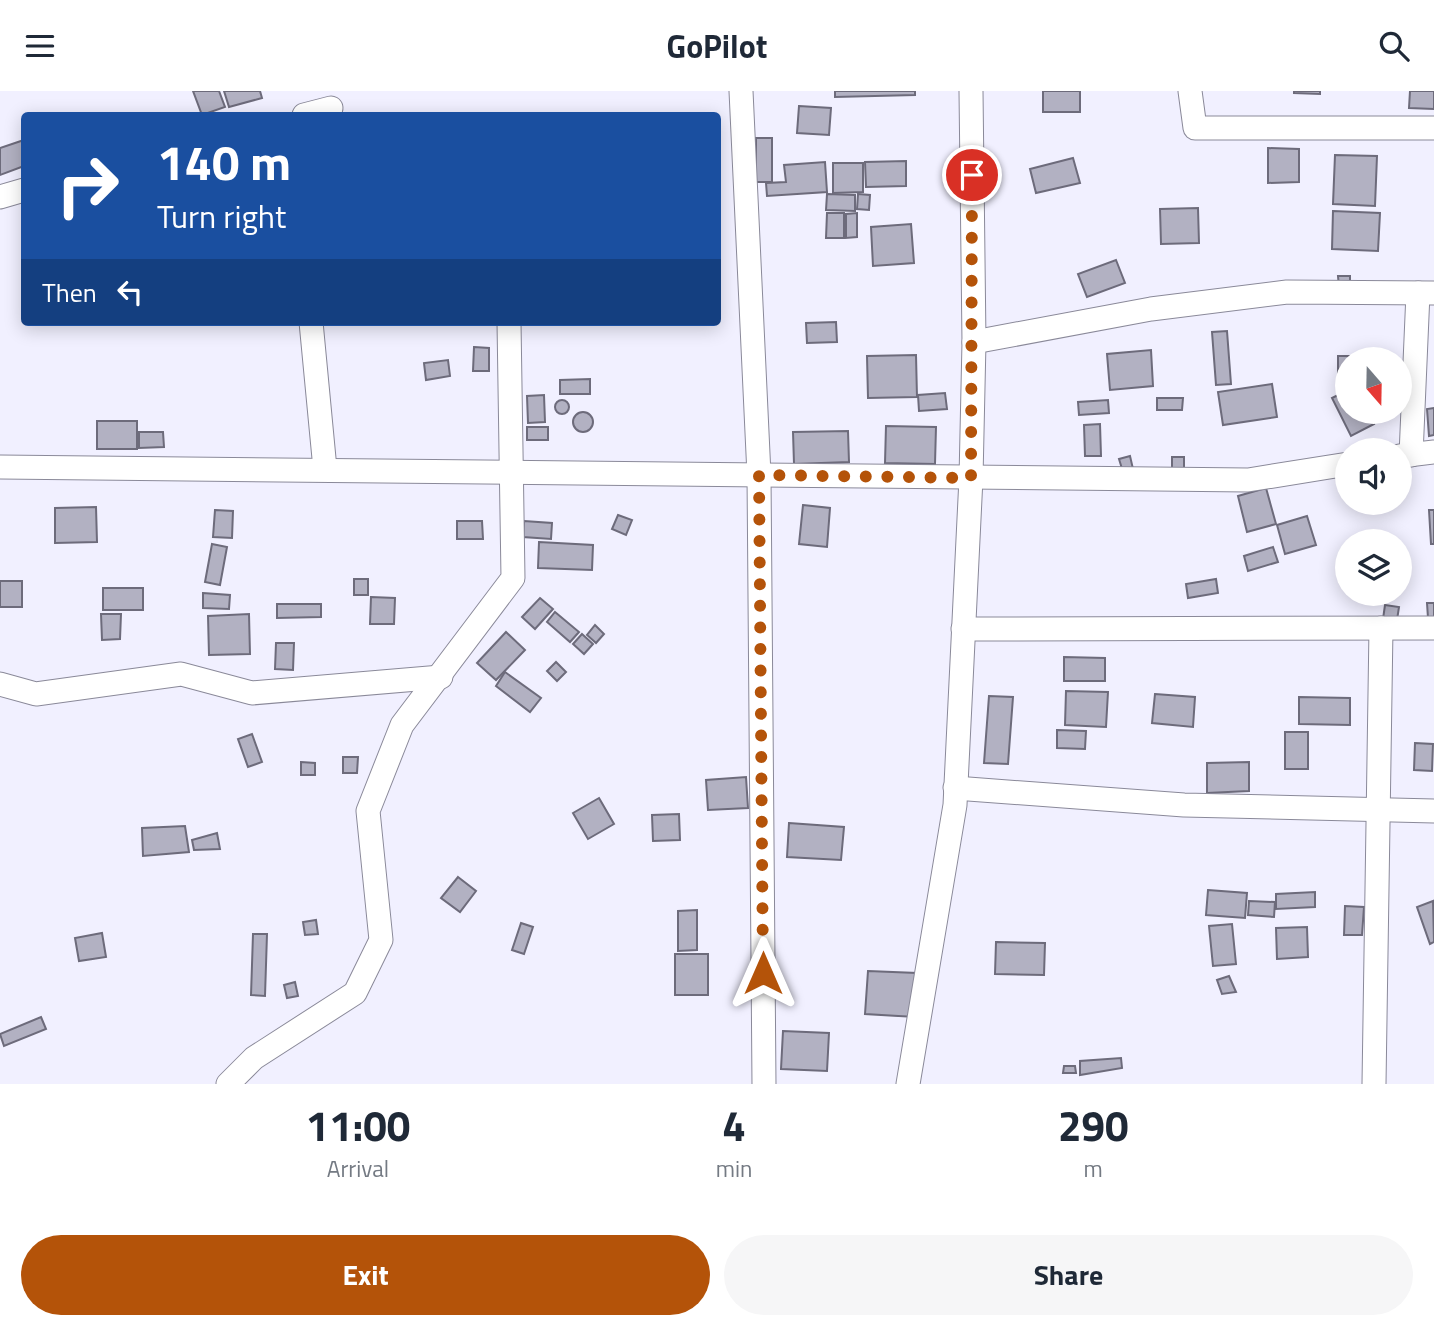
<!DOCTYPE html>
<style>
:root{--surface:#fff;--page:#f6f6f7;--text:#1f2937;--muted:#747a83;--accent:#b45309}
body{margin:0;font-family:"Titillium Web",sans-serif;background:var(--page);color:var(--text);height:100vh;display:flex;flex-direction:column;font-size:26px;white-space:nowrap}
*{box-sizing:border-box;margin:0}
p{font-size:23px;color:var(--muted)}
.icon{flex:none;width:38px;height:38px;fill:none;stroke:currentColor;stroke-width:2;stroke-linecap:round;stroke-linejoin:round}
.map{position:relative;height:993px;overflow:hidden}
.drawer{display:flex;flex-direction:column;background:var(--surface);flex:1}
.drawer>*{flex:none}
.hud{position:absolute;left:21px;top:21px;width:700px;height:214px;border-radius:7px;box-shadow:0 4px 18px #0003;background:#1a4fa0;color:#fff;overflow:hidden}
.needle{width:46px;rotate:160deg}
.fabs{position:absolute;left:1335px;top:256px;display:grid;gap:14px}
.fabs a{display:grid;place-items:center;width:77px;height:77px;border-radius:50%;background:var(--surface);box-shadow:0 4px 18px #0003;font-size:35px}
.pin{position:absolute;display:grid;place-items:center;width:60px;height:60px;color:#fff;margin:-30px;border:4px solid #fff;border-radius:50%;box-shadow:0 2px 7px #0007}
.me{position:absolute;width:77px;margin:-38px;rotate:0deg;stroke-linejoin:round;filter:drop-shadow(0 0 5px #0008)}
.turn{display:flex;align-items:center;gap:24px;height:147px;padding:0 21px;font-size:32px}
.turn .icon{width:91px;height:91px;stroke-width:2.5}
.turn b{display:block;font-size:49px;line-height:60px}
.then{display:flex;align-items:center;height:66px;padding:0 21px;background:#0003;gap:14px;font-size:26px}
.eta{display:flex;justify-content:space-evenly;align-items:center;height:119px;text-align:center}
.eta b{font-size:42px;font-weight:700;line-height:49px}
.cta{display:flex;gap:14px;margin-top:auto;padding:14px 21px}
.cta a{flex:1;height:80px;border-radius:42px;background:var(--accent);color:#fff;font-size:28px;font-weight:700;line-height:80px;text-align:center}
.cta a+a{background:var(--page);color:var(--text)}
header{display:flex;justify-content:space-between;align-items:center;height:91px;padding:0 21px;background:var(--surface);font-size:32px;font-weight:700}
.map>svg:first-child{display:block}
.building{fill:#b2b1c2;stroke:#6d6b7b;stroke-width:2}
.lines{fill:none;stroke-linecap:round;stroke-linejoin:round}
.minor-casing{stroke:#8a8999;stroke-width:25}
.minor{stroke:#fff;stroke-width:23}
.route{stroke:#b45309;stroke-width:12;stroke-dasharray:0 21.6}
</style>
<header><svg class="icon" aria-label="menu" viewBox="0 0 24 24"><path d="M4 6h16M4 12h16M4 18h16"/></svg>GoPilot<svg class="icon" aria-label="search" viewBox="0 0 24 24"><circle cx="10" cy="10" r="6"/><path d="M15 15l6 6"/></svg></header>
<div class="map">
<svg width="1434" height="993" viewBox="0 0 1434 993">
<rect width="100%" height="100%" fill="#f1f0ff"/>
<g class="building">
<polygon points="193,0 219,0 225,16 202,24"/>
<polygon points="224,0 260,0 262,7 229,16"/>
<polygon points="835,0 915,0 915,4 835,6"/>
<rect x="1043" y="0" width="37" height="21"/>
<polygon points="1294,0 1320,0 1320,3 1294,2"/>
<polygon points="1410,0 1434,0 1434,18 1409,17"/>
<polygon points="799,15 831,17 829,44 797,42"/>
<rect x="756" y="47" width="16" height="44"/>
<polygon points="24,49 24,75 0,84 0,57"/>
<polygon points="1268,57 1299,58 1299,91 1268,92"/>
<polygon points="1335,64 1377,65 1375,115 1333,113"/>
<polygon points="1073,67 1080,92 1036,102 1030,78"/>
<polygon points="906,70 906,95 866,96 865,71"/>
<polygon points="825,71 827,101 767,105 766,92 786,91 784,74"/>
<polygon points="833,72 863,72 863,101 833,102"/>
<polygon points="827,103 855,104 855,120 826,119"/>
<polygon points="858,103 870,104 869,119 857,118"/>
<polygon points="1198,117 1199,152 1161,153 1160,118"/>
<polygon points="1333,120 1380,122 1378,160 1332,158"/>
<polygon points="827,122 844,122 844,147 826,147"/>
<polygon points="857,122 857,146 846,147 846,123"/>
<polygon points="911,133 914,172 873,175 871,136"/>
<polygon points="1116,169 1125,192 1087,206 1078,183"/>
<polygon points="1338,185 1350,185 1350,196 1339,197"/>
<polygon points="836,231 837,251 807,252 806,232"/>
<polygon points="1227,240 1231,293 1216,294 1212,241"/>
<polygon points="474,256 489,257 489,280 473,280"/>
<polygon points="1151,259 1153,295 1110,299 1107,263"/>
<polygon points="916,264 917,306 868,307 867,265"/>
<polygon points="1338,265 1354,265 1354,268 1348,268 1348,290 1338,290"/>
<polygon points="448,269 450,285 426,289 424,272"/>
<polygon points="590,288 590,303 560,303 560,289"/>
<polygon points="1272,293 1277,326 1223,334 1218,301"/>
<polygon points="1348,299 1348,320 1367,320 1374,333 1351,345 1332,307"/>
<polygon points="945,302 947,318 919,320 918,304"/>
<polygon points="544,304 545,331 528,332 527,305"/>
<polygon points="1157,307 1183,307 1182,319 1157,319"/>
<circle cx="562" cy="316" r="7"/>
<polygon points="1108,309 1109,322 1079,324 1078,311"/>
<polygon points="1434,317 1434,344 1429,345 1427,318"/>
<circle cx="583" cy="331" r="10"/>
<rect x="97" y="330" width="40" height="28"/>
<polygon points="1100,333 1101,365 1085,365 1084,334"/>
<polygon points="886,335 936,336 935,373 885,372"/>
<rect x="527" y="336" width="21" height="13"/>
<polygon points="848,340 849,371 794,373 793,341"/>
<polygon points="139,341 163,341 164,356 139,357"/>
<polygon points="1130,365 1133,378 1123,381 1119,368"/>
<rect x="1172" y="366" width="12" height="12"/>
<polygon points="1266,397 1276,433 1247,441 1238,405"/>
<polygon points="803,414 830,417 827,456 799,453"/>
<polygon points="96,416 97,451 55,452 55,417"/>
<polygon points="215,419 233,420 232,447 213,446"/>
<polygon points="1429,419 1434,419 1434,453 1431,453"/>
<polygon points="618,424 632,429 626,444 612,438"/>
<polygon points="1307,425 1316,454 1285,463 1277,434"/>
<polygon points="457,430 482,430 483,448 457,448"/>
<polygon points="524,430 552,432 551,448 523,446"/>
<polygon points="539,451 593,454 592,479 538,477"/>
<polygon points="212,453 227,456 220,494 205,491"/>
<polygon points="1273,456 1278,471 1248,480 1244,465"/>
<rect x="354" y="488" width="14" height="16"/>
<polygon points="1216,488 1218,502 1188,507 1186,493"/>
<rect x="0" y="490" width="22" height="26"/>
<rect x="103" y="497" width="40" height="22"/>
<polygon points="203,502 230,504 229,518 203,517"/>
<polygon points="371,506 395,507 394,533 370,533"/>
<polygon points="540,507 553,518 535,538 522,526"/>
<polygon points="1427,512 1434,512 1434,526 1428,527"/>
<polygon points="277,513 321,513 321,526 277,527"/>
<polygon points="1385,514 1399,516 1397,529 1383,528"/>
<polygon points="555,521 579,541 570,551 547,531"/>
<polygon points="101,523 121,523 120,548 102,549"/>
<polygon points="249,523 250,563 209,564 208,525"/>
<polygon points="595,534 604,543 596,552 587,544"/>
<polygon points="506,541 525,559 496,589 477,572"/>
<polygon points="582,543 593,553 584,563 573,553"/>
<polygon points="276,552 294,552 293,579 275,578"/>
<polygon points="1064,566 1105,567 1105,590 1064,590"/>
<polygon points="556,571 566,581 557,590 547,580"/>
<polygon points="505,581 541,607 530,621 496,595"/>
<polygon points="1066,600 1108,601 1106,636 1065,634"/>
<polygon points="1155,603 1195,606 1193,636 1152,632"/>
<polygon points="989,605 1013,606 1008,673 984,672"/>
<polygon points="1299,606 1350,607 1350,634 1299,633"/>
<polygon points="1057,639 1086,640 1085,658 1057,657"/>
<rect x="1285" y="641" width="23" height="37"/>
<polygon points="252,643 262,671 248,676 238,648"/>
<polygon points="1415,652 1433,653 1432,680 1414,679"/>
<polygon points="343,666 358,666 357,682 343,682"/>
<polygon points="301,671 315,672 315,684 301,684"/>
<polygon points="1249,671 1249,700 1207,702 1207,672"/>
<polygon points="746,686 748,717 708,719 706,689"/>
<polygon points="599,707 614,733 588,748 573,722"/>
<polygon points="679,723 680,749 653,750 652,724"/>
<polygon points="789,732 844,736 841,769 787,766"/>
<polygon points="185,735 189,761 143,765 142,737"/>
<polygon points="217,742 220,758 194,759 192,749"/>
<polygon points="458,786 476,800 460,821 441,807"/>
<polygon points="1208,799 1247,802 1245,827 1206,824"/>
<polygon points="1315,801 1315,816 1276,818 1276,803"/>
<polygon points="1249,810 1275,811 1274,826 1248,824"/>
<polygon points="1433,810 1434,851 1430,853 1417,816"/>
<polygon points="1345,815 1364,816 1362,844 1344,844"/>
<polygon points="697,819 697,859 678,860 678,820"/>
<polygon points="316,829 318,843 305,844 303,831"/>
<polygon points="521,832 533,836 524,863 512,859"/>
<polygon points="1232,833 1236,873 1213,875 1209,835"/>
<polygon points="1307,836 1308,866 1277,868 1276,837"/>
<polygon points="102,842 106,866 79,870 75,847"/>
<polygon points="253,843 267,843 265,905 251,904"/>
<polygon points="996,851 1045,852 1044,884 995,883"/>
<rect x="675" y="863" width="33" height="41"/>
<polygon points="868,880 917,882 915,926 865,923"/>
<polygon points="1229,885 1236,901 1222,903 1217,889"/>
<polygon points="295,891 298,905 287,907 284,894"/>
<polygon points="41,926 46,938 4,955 0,943"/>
<polygon points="783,940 829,942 827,980 781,978"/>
<polygon points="1121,967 1122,977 1080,984 1080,970"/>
<polygon points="1064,975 1075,975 1076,982 1063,982"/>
</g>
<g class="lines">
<defs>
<g id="minor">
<polyline points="741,0 759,384 764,993"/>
<polyline points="1190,0 1195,37 1434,37"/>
<polyline points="304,24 331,17"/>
<polyline points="0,106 24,99"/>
<polyline points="311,231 325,378"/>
<polyline points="974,251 1151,218 1287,201 1434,202"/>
<polyline points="1411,364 1418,202"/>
<polyline points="1400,365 1434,361"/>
<polyline points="0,376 1248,389 1348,373"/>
<polyline points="963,538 1434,537"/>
<polyline points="0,593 36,603 181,583 252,602 441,586"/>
<polyline points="955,697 1184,714 1434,720"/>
<polyline points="228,993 254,967 355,902 381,849 368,720 402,634 513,487 509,231"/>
<polyline points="908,993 955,714 971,387 974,251 971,0"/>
<polyline points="1374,993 1381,537"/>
</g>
</defs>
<use href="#minor" class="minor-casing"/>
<use href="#minor" class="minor"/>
</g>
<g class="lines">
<polyline class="route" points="763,882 759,384 971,387 972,84"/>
</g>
</svg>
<div class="fabs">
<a><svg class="needle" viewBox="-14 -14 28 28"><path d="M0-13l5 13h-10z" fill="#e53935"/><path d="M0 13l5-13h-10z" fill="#747a83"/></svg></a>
<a><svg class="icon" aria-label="sound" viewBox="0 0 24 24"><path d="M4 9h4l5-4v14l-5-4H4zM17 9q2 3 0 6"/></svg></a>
<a><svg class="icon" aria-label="layers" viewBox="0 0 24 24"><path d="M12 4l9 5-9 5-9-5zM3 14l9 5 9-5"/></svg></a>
</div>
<div class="pin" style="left:972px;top:84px;background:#d93025"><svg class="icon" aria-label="arrive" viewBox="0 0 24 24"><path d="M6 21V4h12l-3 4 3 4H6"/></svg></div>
<svg class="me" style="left:763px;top:882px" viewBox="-20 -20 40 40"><path d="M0-17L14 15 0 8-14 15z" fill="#b45309" stroke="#fff" stroke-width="4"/></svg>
<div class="hud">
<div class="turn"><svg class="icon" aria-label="right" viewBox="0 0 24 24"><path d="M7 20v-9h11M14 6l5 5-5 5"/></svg><div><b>140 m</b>Turn right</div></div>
<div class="then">Then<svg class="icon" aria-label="left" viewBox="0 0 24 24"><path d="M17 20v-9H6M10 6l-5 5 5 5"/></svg></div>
</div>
</div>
<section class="drawer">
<div class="eta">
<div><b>11:00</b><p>Arrival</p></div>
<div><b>4</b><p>min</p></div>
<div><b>290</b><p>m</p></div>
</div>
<div class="cta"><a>Exit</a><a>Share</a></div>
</section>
